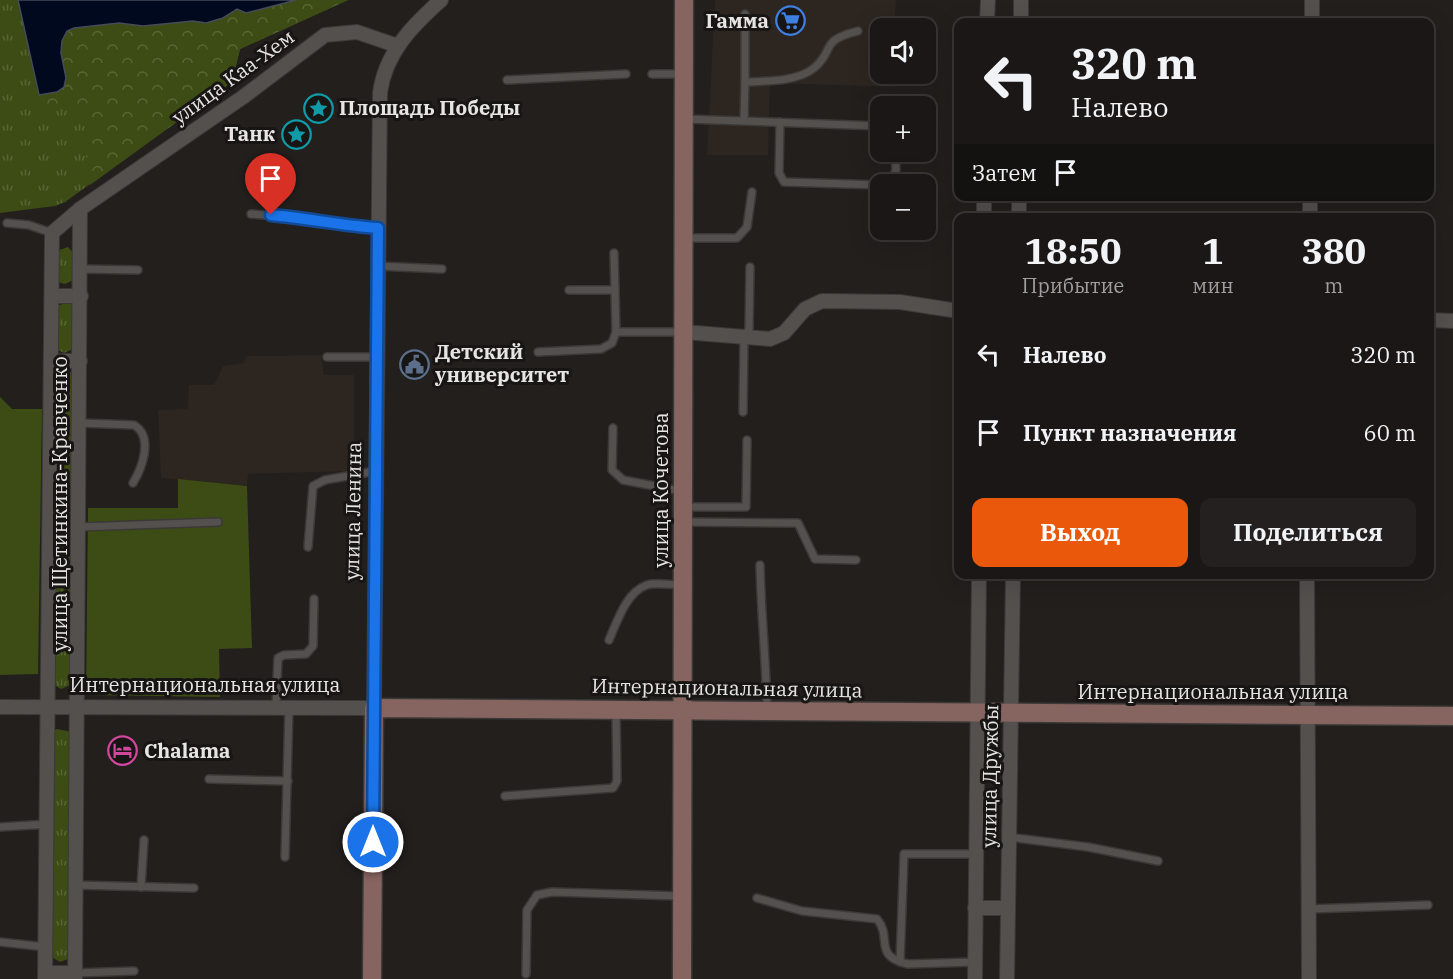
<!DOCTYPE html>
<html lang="ru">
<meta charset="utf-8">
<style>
:root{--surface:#1a1716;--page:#23201f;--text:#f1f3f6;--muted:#9f9fa1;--line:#383635;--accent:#ea580c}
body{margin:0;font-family:"IBM Plex Serif",serif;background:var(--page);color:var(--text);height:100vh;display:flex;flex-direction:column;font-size:22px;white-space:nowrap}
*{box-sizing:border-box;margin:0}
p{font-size:20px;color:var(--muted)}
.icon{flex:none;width:33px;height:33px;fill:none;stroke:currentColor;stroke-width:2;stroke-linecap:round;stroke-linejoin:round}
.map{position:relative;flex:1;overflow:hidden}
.side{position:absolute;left:954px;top:213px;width:480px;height:366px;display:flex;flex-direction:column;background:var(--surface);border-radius:12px;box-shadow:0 6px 24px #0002,0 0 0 2px var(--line)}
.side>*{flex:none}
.hud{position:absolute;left:954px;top:18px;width:480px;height:183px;border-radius:12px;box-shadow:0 6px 24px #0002,0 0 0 2px var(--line);background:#1a1716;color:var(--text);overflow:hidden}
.fabs{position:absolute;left:870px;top:18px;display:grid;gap:12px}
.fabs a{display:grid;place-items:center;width:66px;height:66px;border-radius:12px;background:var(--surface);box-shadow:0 6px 24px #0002,0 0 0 2px var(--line);font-size:30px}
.pin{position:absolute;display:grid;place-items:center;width:51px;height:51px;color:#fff;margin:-62px -26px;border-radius:50% 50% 50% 0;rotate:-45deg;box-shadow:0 0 6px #0007}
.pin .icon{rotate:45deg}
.me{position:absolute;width:66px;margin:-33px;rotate:0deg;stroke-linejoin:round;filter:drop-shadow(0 0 4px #0008)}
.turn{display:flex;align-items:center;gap:21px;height:126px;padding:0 18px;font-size:27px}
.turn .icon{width:78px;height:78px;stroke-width:2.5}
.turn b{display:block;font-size:42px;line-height:51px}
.then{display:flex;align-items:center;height:57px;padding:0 18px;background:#0003;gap:12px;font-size:22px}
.eta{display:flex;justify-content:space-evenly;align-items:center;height:102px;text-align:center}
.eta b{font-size:36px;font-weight:800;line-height:42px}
.cta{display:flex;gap:12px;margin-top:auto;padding:12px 18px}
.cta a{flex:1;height:69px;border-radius:12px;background:var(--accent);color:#fff;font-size:24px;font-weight:800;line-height:69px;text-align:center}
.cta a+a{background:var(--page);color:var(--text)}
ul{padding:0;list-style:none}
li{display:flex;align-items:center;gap:18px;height:78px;padding:0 18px}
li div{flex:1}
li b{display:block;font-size:22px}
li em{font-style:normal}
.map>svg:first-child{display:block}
.built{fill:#2d251f}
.grass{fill:url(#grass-tufts)}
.forest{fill:url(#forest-crowns)}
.pitch{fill:#3c4c14}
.water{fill:#00091e;stroke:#454b59;stroke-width:1.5}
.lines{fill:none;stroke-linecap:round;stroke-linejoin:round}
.lane-casing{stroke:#3b3937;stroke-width:10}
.street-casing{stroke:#3b3937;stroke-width:16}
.secondary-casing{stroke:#3b3937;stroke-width:21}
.lane{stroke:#53504e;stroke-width:7}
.street{stroke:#53504e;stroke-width:14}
.secondary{stroke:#866460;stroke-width:18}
.route-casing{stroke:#114b97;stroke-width:15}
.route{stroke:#1a73e8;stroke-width:10}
.labels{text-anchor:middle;stroke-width:6;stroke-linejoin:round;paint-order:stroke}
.poi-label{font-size:20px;font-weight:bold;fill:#e7e5e3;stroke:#181614;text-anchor:start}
.street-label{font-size:20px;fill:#e7e5e3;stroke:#181614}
</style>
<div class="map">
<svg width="1453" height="979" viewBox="0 0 1453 979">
<defs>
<pattern id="grass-tufts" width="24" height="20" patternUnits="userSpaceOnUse" patternTransform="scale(1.5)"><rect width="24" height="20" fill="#3c4c14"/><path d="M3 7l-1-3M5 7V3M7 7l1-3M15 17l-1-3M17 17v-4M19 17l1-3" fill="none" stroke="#586636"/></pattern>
<pattern id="forest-crowns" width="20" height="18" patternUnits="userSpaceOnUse" patternTransform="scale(1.5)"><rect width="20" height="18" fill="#3c4c14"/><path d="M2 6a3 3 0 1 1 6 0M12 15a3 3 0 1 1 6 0" fill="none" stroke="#586636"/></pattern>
</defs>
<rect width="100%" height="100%" fill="#221f1d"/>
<g class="built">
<polygon points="715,0 896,0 894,28 880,28 880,74 895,74 898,87 770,83 768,155 707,155"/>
<polygon points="321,355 324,375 354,375 354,471 248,474 247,486 161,478 158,410 188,409 189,385 214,385 223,366 244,363 246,356"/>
</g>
<g class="grass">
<polygon points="0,0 348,0 240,49 232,82 65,202 55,206 0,213"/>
<polygon points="68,247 75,255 73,280 65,284 58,282 57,251"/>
<polygon points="68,302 73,304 73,349 64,353 56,349 57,306"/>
<polygon points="64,370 75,374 73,684 61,689 54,685 55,373"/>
<polygon points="57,729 72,732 71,958 60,962 50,956 53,731"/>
</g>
<path class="forest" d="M296,0H348L240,49L232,82L90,185L82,165L94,140L89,103L29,109L27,98L39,95L66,78C63,61 54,38 74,28L119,23L143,26L193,21L206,23L238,9L246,13Z"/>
<g class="pitch">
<polygon points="0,397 12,409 42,409 38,674 0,675"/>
<polygon points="178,479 247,486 252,648 219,649 220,697 86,695 88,508 178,508"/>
</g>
<polygon class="water" points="18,0 296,0 246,13 237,9 223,18 206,23 193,21 143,26 119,23 74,28 67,31 62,41 61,53 66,78 64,87 57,92 39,95"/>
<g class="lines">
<defs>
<g id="lane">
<polyline points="652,74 683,74"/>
<polyline points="507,80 626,74"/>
<polyline points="745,82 745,14"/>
<polyline points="685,119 880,126"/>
<path d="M744,121L745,82C765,81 797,82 814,68C836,50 818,41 858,31"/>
<polyline points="780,122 779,173 784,182 880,185"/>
<polyline points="887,184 891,183 896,170 895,152"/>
<polyline points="251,214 311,218 340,226 378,228"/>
<polyline points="7,223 29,225 52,233"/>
<polyline points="684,238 737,238 747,227 752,192"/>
<polyline points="378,266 442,269"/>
<polyline points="81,269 138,270"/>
<polyline points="569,290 615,290"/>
<polyline points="616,332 682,332"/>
<polyline points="538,352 601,349 612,343 616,332 614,253"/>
<polyline points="327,357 378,357"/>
<polyline points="743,412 744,338 749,329 750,267"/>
<path d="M80,423L134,425C154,437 142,468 133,483"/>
<polyline points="613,428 612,470 623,480 681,491"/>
<polyline points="683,507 746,507 747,440"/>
<polyline points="683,522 798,523 815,559 856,560"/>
<polyline points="79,527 218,522"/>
<polyline points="308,547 313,486 325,480 376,471"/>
<path d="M760,565C761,613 766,660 767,709"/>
<path d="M609,640C617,622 626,592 647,585C657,582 671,585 681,585"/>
<polyline points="276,707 278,658 284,655 306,654 313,646 314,599"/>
<polyline points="209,779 288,781"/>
<polyline points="505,796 613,788 617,781 616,711"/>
<polyline points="0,827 49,824"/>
<polyline points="1008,837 1088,847 1158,861"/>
<polyline points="285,857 289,707"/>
<polyline points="75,885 194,888"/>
<polyline points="141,887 144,840"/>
<path d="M757,898L802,911L877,919C893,938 872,956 908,964L975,962"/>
<polyline points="1308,909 1428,905"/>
<polyline points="0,942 46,947"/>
<polyline points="900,962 904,854 975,854"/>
<polyline points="75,973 134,971"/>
<polyline points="526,974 527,910 537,895 552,892 680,896"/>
</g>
<g id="street">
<polyline points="987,22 988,0"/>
<polyline points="1021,22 1021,0"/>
<polyline points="1312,22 1312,0"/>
<polyline points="984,218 984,196"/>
<polyline points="1019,218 1019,196"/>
<polyline points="1310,218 1310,196"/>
<polyline points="52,296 81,296"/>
<polyline points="1430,320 1453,321"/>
<polyline points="684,332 770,339 784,333 805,309 822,301 900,302 958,311"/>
<polyline points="52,361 80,361"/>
<polyline points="1307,574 1309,979"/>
<path d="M0,707L374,708L380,93C385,53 413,25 441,0"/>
<polyline points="975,908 1007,908"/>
<polyline points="46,973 75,973"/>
<polyline points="45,979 52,233 80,209 243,97 325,35 357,32 398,46"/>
<polyline points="75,979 80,209"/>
<polyline points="975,979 979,574"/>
<polyline points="1007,979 1013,574"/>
</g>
<g id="secondary">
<polyline points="372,979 374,708 1453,716"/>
<polyline points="682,979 684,0"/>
</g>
</defs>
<use href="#lane" class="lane-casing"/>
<use href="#street" class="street-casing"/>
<use href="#secondary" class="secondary-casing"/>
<use href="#lane" class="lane"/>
<use href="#street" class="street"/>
<use href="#secondary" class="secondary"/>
</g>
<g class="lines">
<defs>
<path id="route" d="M271,215C307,218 342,226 378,228L373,842"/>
</defs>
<use href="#route" class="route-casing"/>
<use href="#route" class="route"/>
</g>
<defs>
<symbol id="supermarket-ring" viewBox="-11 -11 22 22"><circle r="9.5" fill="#181614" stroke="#3f7fe0" stroke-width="1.5"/><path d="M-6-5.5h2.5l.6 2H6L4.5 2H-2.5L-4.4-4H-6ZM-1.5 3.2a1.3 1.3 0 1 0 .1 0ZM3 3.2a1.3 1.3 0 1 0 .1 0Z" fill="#3f7fe0"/></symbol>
<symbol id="sight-ring" viewBox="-11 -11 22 22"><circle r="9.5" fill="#181614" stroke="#0f9aa8" stroke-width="1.5"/><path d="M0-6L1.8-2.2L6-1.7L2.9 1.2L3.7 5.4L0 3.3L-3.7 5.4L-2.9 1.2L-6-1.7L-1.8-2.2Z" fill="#0f9aa8"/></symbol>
<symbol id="civic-ring" viewBox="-11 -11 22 22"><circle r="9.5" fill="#181614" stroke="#5c6f8a" stroke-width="1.5"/><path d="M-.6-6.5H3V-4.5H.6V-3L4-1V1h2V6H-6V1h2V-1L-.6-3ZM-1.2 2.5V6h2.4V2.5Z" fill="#5c6f8a"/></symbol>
<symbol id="hotel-ring" viewBox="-11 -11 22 22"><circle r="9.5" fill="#181614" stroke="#d1479c" stroke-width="1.5"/><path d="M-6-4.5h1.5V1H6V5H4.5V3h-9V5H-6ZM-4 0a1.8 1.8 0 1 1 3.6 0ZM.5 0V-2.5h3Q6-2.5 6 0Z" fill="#d1479c"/></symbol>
</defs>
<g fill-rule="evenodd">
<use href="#supermarket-ring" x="774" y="4" width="33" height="33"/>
<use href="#sight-ring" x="302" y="92" width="33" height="33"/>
<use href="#sight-ring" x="280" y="118" width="33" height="33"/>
<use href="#civic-ring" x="398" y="348" width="33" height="33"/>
<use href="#hotel-ring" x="106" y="734" width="33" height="33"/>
</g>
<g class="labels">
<g class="poi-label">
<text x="769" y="28" text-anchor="end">Гамма</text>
<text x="339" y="115">Площадь Победы</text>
<text x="275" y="141" text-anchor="end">Танк</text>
<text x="435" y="359">Детский<tspan x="435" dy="23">университет</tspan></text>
<text x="144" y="758">Chalama</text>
</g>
<g class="street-label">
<text transform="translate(233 77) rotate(-36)" y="7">улица Каа-Хем</text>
<text transform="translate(661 490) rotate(-90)" y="7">улица Кочетова</text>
<text transform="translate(60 504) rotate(-90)" y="7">улица Щетинкина-Кравченко</text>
<text transform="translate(353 511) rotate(-89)" y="7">улица Ленина</text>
<text x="205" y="692">Интернациональная улица</text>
<text transform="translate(727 688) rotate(1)" y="7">Интернациональная улица</text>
<text x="1213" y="699">Интернациональная улица</text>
<text transform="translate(990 776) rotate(-89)" y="7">улица Дружбы</text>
</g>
</g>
</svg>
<div class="fabs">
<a><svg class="icon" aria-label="sound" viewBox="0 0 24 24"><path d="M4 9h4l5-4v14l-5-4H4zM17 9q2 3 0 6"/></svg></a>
<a>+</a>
<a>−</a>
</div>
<div class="pin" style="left:271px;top:215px;background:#d93025"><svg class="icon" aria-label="arrive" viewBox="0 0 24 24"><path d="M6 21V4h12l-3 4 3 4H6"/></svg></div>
<svg class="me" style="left:373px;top:842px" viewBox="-20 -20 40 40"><circle r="17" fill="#1a73e8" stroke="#fff" stroke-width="3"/><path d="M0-11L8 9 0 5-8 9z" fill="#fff"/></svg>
<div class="hud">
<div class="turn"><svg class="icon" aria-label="left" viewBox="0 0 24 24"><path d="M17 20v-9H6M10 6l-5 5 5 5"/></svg><div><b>320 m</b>Налево</div></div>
<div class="then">Затем<svg class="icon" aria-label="arrive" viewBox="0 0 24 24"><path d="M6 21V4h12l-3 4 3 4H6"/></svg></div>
</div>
<section class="side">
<div class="eta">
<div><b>18:50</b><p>Прибытие</p></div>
<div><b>1</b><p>мин</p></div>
<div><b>380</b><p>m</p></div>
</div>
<ul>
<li><svg class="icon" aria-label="left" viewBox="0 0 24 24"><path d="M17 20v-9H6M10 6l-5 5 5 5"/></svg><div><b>Налево</b></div><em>320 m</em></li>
<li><svg class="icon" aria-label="arrive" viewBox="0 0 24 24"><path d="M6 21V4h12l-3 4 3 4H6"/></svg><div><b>Пункт назначения</b></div><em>60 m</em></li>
</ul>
<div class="cta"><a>Выход</a><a>Поделиться</a></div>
</section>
</div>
